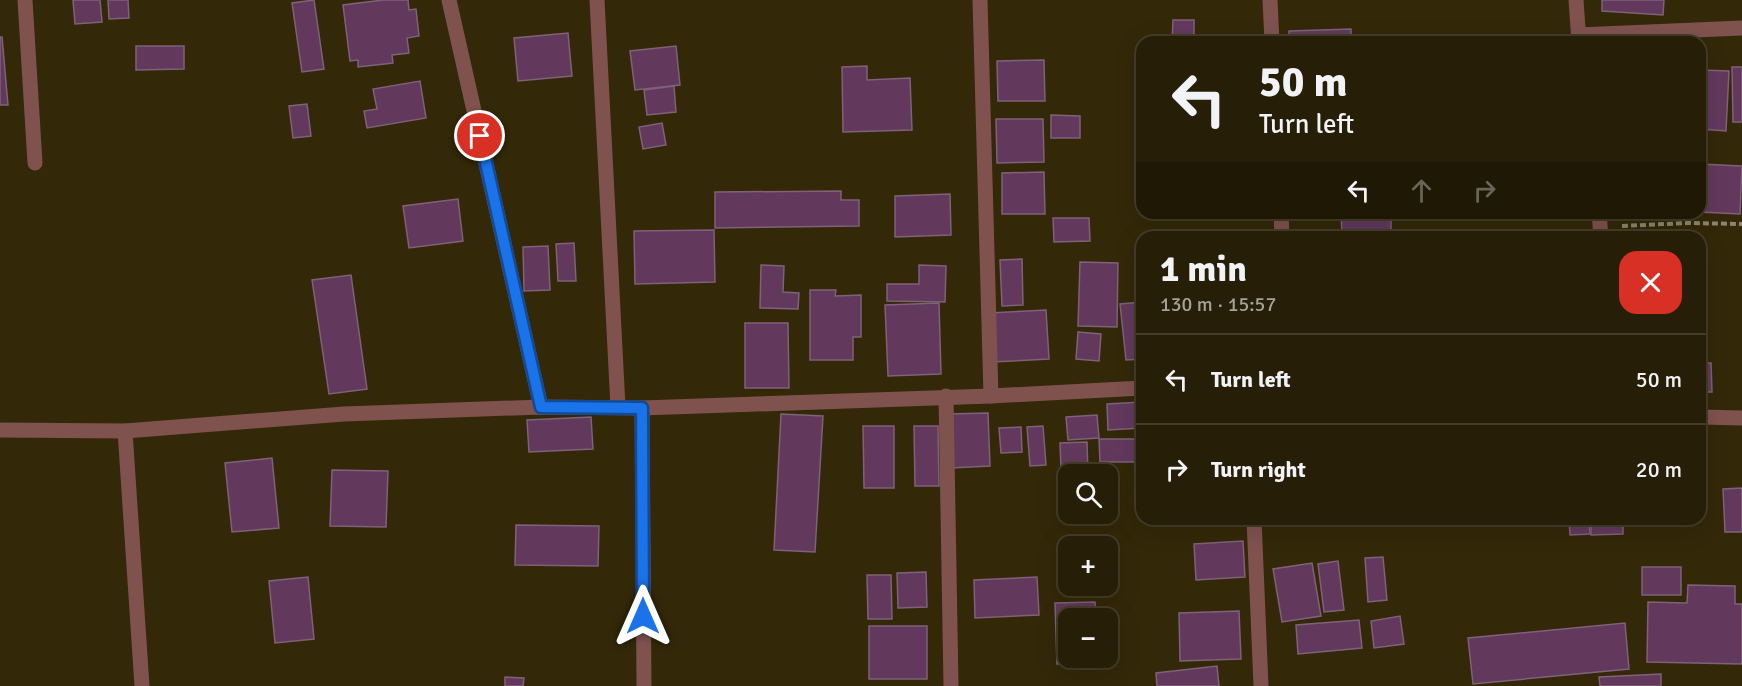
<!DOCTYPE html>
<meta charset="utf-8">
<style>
:root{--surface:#261e06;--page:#2e2710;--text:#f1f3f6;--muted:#a4a29b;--line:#423c28}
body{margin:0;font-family:Signika,sans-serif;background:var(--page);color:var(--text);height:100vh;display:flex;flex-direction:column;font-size:22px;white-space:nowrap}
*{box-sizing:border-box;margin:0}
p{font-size:20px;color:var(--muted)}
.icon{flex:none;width:33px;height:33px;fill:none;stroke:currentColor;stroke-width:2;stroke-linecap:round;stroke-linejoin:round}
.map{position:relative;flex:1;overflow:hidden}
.sheet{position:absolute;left:1136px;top:231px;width:570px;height:294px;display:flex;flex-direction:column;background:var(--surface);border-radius:18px;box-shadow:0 6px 24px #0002,0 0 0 2px var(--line)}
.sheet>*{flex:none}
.hud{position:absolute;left:1136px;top:36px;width:570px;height:183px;border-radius:18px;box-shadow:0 6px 24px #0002,0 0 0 2px var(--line);background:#261e06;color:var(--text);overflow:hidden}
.fabs{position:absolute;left:1058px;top:464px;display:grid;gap:12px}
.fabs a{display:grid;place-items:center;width:60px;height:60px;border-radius:12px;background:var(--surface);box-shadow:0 6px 24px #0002,0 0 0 2px var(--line);font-size:30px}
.pin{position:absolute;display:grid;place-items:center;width:51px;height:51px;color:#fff;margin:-26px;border:3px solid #fff;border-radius:50%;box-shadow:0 2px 6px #0007}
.me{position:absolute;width:66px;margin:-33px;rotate:0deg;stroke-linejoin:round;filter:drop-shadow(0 0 4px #0008)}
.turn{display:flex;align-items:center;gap:21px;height:126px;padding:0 24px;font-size:27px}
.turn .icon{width:78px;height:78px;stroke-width:2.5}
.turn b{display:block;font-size:42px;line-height:51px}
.lanes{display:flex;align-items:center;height:57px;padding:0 24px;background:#0003;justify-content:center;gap:30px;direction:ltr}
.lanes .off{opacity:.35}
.round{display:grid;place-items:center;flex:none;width:63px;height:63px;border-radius:18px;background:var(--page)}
.summary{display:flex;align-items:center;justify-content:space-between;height:102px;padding:0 24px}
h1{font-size:36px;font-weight:700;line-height:45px}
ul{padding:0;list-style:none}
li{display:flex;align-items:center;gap:18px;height:90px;padding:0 24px;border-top:2px solid var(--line)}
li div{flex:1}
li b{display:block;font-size:22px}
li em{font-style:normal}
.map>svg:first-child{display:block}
.building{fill:#62395c;stroke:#7d6278;stroke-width:1.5}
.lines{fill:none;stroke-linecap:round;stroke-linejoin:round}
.path{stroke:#8e856d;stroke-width:4;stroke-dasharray:6 3;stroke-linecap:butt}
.street{stroke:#7f524e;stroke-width:15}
.route-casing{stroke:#114b97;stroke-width:15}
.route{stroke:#1a73e8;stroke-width:10}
</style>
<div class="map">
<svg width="1742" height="686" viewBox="0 0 1742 686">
<rect width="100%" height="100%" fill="#332808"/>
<g class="building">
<polygon points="73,0 100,0 102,22 75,24"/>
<polygon points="108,0 128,0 129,18 109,19"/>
<polygon points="314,0 324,69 302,72 292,3"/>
<polygon points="383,0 408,0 409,10 416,9 419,36 407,38 409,53 392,55 393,63 358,67 358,60 350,61 343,5"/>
<polygon points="1602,0 1664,0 1663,15 1602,11"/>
<polygon points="1173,20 1194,20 1194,42 1172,42"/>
<polygon points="1351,29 1351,42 1289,42 1289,31"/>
<polygon points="568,33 572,76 518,81 514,38"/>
<polygon points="0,37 2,37 8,105 0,105"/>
<polygon points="136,46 184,46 184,69 136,70"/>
<polygon points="676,46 680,85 635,90 630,51"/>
<polygon points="1044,60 1045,101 998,101 997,61"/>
<polygon points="867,66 867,80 910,78 912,130 843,132 842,67"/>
<polygon points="1732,67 1742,67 1742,122 1733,122"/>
<polygon points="1700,70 1729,71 1726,131 1700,129"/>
<polygon points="420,81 426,118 367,128 364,111 377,109 373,89"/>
<polygon points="674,86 676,112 647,115 644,90"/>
<polygon points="307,104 311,136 293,138 289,106"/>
<polygon points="1051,115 1080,116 1080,138 1051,138"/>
<polygon points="996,119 1043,119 1044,162 997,163"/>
<polygon points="662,123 666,145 643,149 639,127"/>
<polygon points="1700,164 1742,166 1740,214 1700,212"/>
<polygon points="1044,172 1045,214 1002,214 1002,173"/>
<polygon points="841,191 841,200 859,200 859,226 715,228 715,192"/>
<polygon points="950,194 951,235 895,237 895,196"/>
<polygon points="458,199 463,241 409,248 403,206"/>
<polygon points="1341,213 1391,213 1391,234 1342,234"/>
<polygon points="1053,218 1089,218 1090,241 1054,242"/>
<polygon points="714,230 715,282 635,284 634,231"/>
<polygon points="1358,235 1358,237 1304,237 1304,236"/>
<polygon points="574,243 576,281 558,281 556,244"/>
<polygon points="548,246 550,290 524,291 523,247"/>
<polygon points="1022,259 1023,305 1002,306 1000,260"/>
<polygon points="1080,262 1118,263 1117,327 1078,326"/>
<polygon points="761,265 784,266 783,292 799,293 798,309 760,308"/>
<polygon points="919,265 946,266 945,302 887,301 887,284 919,284"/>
<polygon points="351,275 367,389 329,394 312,280"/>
<polygon points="810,290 836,290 835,296 861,295 861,337 853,337 853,360 810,360"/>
<polygon points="1142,302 1142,359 1126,360 1120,304"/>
<polygon points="939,303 941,374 888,376 885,305"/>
<polygon points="1046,310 1049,359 992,362 989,313"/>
<polygon points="745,323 788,323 789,388 745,388"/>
<polygon points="1078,332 1101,334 1099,361 1076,359"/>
<polygon points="1700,363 1711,363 1712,392 1700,392"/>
<polygon points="1142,402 1142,428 1108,430 1107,404"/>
<polygon points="988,413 990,466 951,468 948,414"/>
<polygon points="781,414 823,416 815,552 774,550"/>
<polygon points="1097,415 1099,438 1068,440 1066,417"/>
<polygon points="591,417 593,449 529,452 527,420"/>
<polygon points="863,426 894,426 894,488 864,488"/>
<polygon points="914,426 938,426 939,486 915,486"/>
<polygon points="1043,426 1046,465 1030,466 1027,427"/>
<polygon points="1021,427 1022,452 1001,453 999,428"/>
<polygon points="1099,439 1136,439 1136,462 1100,462"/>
<polygon points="1087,442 1088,474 1068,474 1068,497 1062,497 1060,443"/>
<polygon points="272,458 279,528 232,532 225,463"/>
<polygon points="332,470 388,471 386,527 330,526"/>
<polygon points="1742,488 1742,532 1725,532 1723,489"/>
<polygon points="1569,519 1589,519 1590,534 1570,535"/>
<polygon points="1591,519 1623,519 1623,534 1591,535"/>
<polygon points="516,525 599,526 598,566 515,565"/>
<polygon points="1243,541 1245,577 1196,580 1194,544"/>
<polygon points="1383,557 1387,600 1368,602 1365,558"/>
<polygon points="1338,561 1344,610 1324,612 1318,564"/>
<polygon points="1312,563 1321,616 1282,622 1273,569"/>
<rect x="1642" y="567" width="39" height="28"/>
<polygon points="926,572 927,607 898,608 897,573"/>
<polygon points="867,575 891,575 892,619 868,619"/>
<polygon points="308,577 314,639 275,643 269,581"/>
<polygon points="1037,577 1039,615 975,618 974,580"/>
<polygon points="1688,585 1735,586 1735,604 1742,604 1742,664 1647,662 1648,602 1687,603"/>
<polygon points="1095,602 1096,618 1068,618 1068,657 1097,657 1098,662 1057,664 1055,603"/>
<polygon points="1239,611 1241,659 1180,661 1179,613"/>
<polygon points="1400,616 1404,644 1374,648 1371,621"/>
<polygon points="1359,620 1362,648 1298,654 1296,625"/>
<polygon points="1625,623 1629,669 1473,684 1468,638"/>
<rect x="869" y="626" width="58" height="53"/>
<polygon points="1217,666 1219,686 1157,686 1156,673"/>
<polygon points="1661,674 1661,686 1600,686 1599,677"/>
<polygon points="505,677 524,678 523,686 505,686"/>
</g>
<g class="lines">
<polyline class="path" points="1622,226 1688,223 1742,224"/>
<g class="street">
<polyline points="25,0 35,163"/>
<polyline points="449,0 541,407"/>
<polyline points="597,0 618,407"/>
<polyline points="980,0 991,396"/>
<polyline points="1270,0 1272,42"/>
<polyline points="1576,0 1579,42"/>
<polyline points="1578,35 1742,28"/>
<polyline points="1281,213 1282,237"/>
<polyline points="1599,213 1601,237"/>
<polyline points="946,396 951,686"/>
<polyline points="642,408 644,686"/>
<polyline points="1700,417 1742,418"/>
<polyline points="0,430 125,431"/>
<polyline points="1254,519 1261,686"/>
<polyline points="142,686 125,431 344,414 541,407 642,408 991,396 1142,388"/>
</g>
</g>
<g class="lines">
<defs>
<polyline id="route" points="480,136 541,407 642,408 643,616"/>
</defs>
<use href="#route" class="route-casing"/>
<use href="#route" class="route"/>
</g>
</svg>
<div class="fabs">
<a><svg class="icon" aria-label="search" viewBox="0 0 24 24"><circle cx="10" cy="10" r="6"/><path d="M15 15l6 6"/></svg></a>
<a>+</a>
<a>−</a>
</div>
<div class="pin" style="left:480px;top:136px;background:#d93025"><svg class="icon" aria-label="arrive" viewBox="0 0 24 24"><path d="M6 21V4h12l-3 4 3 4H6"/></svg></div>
<svg class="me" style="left:643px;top:616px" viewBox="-20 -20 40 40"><path d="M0-17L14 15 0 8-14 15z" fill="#1a73e8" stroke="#fff" stroke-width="4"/></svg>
<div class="hud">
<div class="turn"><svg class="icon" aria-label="left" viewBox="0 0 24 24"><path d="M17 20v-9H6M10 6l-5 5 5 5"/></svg><div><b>50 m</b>Turn left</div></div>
<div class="lanes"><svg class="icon" aria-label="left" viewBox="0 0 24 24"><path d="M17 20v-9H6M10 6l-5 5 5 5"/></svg><svg class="icon off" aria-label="ahead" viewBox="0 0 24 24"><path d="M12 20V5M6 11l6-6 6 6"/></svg><svg class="icon off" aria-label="right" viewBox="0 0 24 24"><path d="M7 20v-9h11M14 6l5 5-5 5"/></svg></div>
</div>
<section class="sheet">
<div class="summary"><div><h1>1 min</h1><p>130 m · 15:57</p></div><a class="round" style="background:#d93025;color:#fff"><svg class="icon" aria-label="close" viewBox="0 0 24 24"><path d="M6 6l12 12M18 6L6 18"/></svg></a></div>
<ul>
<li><svg class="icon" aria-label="left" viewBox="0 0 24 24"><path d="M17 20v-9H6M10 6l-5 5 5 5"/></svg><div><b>Turn left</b></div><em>50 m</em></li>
<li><svg class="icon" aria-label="right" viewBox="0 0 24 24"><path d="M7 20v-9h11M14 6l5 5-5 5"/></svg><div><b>Turn right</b></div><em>20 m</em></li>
</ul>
</section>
</div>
